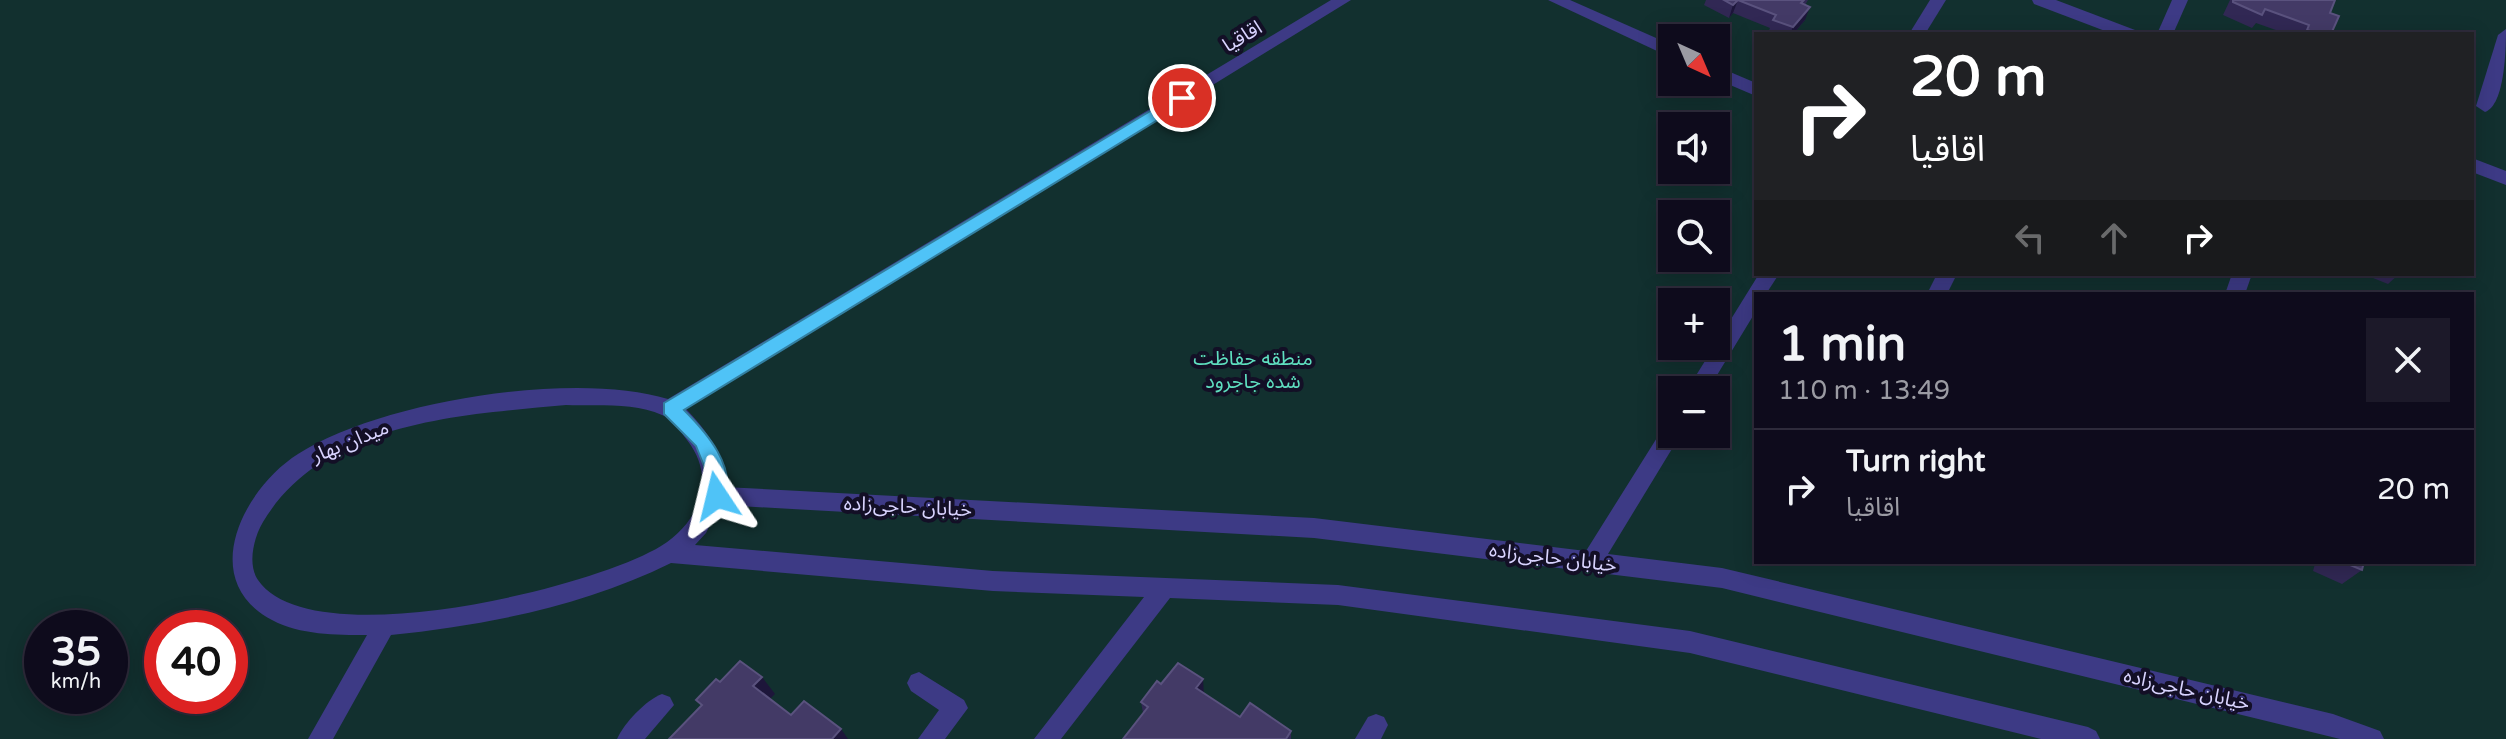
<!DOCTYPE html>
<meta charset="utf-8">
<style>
:root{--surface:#0e0b1c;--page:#1c1929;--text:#f1f3f6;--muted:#9b9ba3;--line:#2e2b3b}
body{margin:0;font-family:"Varela Round","Noto Sans Arabic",sans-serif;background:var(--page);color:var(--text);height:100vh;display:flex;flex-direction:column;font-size:30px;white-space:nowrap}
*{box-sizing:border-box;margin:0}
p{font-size:26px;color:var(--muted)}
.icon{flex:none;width:44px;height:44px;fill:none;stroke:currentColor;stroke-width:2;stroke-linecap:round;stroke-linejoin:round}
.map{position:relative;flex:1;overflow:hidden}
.side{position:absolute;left:1754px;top:292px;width:720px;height:272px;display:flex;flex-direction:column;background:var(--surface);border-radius:0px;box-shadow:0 4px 20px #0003,0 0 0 2px var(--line)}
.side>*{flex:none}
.guide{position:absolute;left:1754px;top:32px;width:720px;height:244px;border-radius:0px;box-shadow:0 4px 20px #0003,0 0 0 2px var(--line);background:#202124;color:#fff;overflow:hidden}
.needle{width:52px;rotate:136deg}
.controls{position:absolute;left:1658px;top:24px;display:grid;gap:16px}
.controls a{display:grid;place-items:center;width:72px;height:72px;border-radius:0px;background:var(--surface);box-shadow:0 4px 20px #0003,0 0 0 2px var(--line);font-size:40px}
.speed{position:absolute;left:24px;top:610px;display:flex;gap:16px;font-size:40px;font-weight:700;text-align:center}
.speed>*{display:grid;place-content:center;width:104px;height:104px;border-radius:50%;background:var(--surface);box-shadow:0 4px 20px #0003,0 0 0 2px var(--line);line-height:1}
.speed small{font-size:20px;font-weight:400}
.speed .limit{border:12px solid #d22;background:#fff;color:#111}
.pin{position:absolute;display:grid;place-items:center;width:68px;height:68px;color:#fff;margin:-34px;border:4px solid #fff;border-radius:50%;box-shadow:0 2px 8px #0007}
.me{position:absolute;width:88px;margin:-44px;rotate:350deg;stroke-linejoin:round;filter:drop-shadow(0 0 6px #0008)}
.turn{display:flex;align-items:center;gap:28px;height:168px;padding:0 24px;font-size:36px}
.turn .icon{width:104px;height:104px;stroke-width:2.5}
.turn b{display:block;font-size:56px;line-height:68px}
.lanes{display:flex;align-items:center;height:76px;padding:0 24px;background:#0003;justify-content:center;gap:40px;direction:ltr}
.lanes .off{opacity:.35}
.round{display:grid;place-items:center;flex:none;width:84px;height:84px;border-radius:0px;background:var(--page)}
.summary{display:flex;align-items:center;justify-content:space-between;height:136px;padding:0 24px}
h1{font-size:48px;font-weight:700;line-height:60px}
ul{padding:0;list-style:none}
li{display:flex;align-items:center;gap:24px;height:120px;padding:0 24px;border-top:2px solid var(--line)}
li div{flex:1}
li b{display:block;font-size:30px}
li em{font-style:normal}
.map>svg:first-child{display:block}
.green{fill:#12302f;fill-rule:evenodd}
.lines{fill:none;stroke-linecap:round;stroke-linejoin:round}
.minor{fill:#3d3a85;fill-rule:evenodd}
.wall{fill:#312854}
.shaded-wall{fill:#1d163a}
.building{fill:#433a66;stroke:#5a527e;stroke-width:2}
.route{fill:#4fc3f7;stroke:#337fa1;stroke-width:2}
.labels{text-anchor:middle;stroke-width:8;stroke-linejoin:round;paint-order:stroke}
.street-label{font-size:20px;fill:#d9d4ff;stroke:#130f26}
.park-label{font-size:20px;fill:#5fe0c0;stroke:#130f26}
</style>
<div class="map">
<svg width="2506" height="739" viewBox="0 0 2506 739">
<rect width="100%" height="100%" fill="#130f26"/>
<path class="green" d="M0,0H2506V739H0ZM1756,34H2472V274H1756ZM1672,38H1716V82H1672ZM1672,126H1716V170H1672ZM1672,214H1716V258H1672ZM1756,294H2472V562H1756ZM1672,302H1716V346H1672ZM1672,390H1716V434H1672ZM42,628H110V696H42ZM162,628H230V696H162Z"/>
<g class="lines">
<g class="minor">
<path d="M1331,0H1351L686,409C706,430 727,456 724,487L1314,518L1586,551L1665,425L1672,422V434H1681L1608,554L1722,568L2333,714L2380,731L2384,739H2340L1722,588L1314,538L720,505L706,533L695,545L993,571L1338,585L1690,631L2088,727L2096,731L2100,739H2041L1690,653L1338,605L1170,598L1061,739H1034L1144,597L993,591L671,563C584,606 487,625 391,635L333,739H308L367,635C336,635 300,635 272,620C196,580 244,488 298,454C380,401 575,370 668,399ZM566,405C596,406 634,402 662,415C673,419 680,431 687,440C717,478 700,522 661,546C593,588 310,657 258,580C247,564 254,537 263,522C324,421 460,415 566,405Z"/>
<polygon points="1548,0 1570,0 1672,45 1672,58"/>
<polygon points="1930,0 1946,0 1925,34 1909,34"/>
<polygon points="2032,0 2056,0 2135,30 2137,34 2113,34 2034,4"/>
<polygon points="2172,0 2188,0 2173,34 2157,34"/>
<path d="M2506,29C2506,48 2505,105 2485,112L2476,106L2498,35Z"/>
<polygon points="1716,66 1756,83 1756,96 1716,79"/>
<polygon points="2472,158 2506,171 2506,185 2472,172"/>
<polygon points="1759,274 1779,274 1766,294 1756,294 1756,311 1708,390 1687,390"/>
<polygon points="1937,274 1957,274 1947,294 1927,294"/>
<polygon points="2232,274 2252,274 2245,294 2225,294"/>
<polygon points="919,672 964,700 968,708 945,739 918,739 939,710 911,691 907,683 911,675"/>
<path d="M662,694L670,697L674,705L645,739H617C624,723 646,700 662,694Z"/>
<polygon points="1376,714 1384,717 1388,725 1381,739 1355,739 1368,717"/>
</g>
</g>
<g class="wall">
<polygon points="1706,0 1808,0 1805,5 1805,20 1793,34 1771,34 1768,33 1770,28 1733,13 1729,18 1704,5"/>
<polygon points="2230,0 2335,0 2330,13 2331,34 2287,34 2256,23 2252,28 2223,15"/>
<polygon points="2363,274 2399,274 2388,284"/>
<polygon points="2312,562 2364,562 2362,570 2342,584 2313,571 2315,564"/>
<polygon points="1161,684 1204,693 1240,717 1291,731 1291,739 1123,739 1143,713 1141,702"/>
</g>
<g class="shaded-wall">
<polygon points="1738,0 1733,13 1729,18 1733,5"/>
<polygon points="1810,7 1805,20 1793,34 1790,34 1793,27"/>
<polygon points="762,677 775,694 766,703 753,686"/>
<polygon points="1203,679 1204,696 1196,688"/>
<polygon points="841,729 848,739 832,739"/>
</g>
<g class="building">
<polygon points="1724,0 1738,0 1733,5"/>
<polygon points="1738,0 1804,0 1801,3 1810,7 1793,27 1773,20 1776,15"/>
<polygon points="2233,0 2335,0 2330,13 2339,16 2331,34 2320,34 2307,30 2309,25 2265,9 2262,15 2233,2"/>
<polygon points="2343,562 2364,562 2362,570"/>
<polygon points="740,661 762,677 753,686 791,715 804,701 841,729 832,739 669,739 702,705 696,700 716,679 720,682"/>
<polygon points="1178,663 1203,679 1196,688 1240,717 1250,703 1291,731 1286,739 1123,739 1148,707 1141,702 1157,681 1161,684"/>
</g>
<path class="route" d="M1182,92L1189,98L1187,102L684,410C705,431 739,468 723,502H710L704,466L696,446L664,414V403Z"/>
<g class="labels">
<g class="street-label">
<text transform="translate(1242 36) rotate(-31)" y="7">اقاقیا</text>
<text transform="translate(350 441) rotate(-22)" y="7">میدان بهار</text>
<text transform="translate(908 506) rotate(3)" y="7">خیابان حاجی‌زاده</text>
<text transform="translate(1553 557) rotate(7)" y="7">خیابان حاجی‌زاده</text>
<text transform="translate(2187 689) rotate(13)" y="7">خیابان حاجی‌زاده</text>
</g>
<g class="park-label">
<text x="1253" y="365">منطقه حفاظت<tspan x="1253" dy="23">شده جاجرود</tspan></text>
</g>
</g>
</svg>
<div class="controls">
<a><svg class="needle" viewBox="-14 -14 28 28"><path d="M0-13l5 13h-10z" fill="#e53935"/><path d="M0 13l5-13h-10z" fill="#9b9ba3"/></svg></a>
<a><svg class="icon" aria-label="sound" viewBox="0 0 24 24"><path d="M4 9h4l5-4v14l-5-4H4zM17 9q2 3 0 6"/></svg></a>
<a><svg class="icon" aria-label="search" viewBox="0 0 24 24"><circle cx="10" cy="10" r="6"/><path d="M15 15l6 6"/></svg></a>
<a>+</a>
<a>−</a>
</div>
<div class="speed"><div>35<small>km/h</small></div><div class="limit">40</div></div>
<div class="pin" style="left:1182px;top:98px;background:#d93025"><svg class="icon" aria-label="arrive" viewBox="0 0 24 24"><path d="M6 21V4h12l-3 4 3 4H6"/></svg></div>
<svg class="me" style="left:717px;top:496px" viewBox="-20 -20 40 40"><path d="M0-17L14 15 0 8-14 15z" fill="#4fc3f7" stroke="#fff" stroke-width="4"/></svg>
<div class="guide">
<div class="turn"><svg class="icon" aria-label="right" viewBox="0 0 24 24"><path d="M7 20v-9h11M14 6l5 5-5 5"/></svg><div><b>20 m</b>اقاقیا</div></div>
<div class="lanes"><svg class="icon off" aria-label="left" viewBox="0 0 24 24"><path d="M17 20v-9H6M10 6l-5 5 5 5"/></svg><svg class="icon off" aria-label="ahead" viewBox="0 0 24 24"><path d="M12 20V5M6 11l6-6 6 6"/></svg><svg class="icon" aria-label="right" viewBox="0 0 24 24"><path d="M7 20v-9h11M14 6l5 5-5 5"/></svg></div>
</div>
<section class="side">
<div class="summary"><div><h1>1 min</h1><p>110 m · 13:49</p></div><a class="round"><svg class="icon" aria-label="close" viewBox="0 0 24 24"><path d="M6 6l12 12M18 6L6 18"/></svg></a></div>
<ul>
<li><svg class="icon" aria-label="right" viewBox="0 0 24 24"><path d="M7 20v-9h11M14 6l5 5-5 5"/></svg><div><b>Turn right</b><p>اقاقیا</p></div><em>20 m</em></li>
</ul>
</section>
</div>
